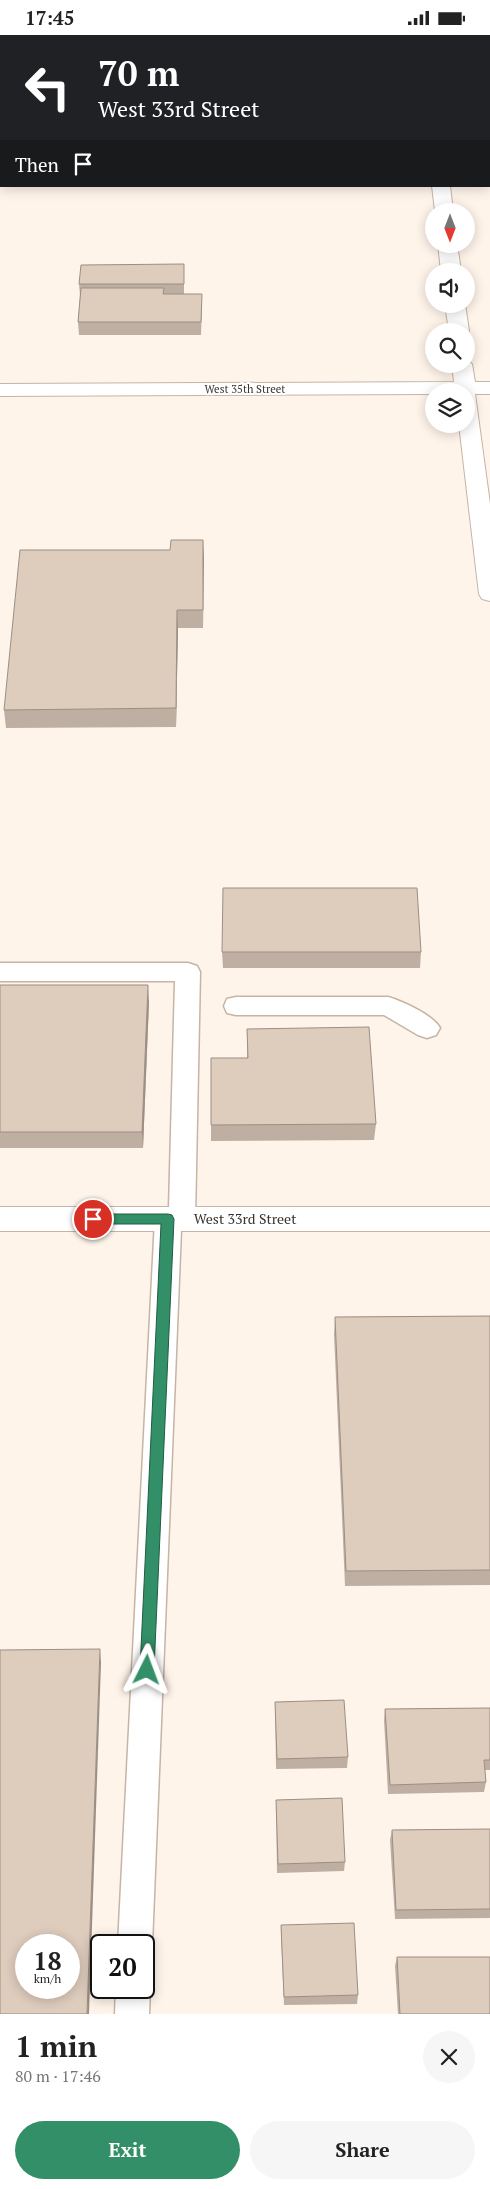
<!DOCTYPE html>
<meta charset="utf-8">
<style>
:root{--surface:#fff;--page:#f6f6f6;--text:#222;--muted:#767676;--accent:#328f67}
body{margin:0;font-family:"PT Serif",serif;background:var(--page);color:var(--text);height:100vh;display:flex;flex-direction:column;font-size:19px;white-space:nowrap}
*{box-sizing:border-box;margin:0}
p{font-size:16px;color:var(--muted)}
.icon{flex:none;width:28px;height:28px;fill:none;stroke:currentColor;stroke-width:2;stroke-linecap:round;stroke-linejoin:round}
.map{position:relative;height:1979px;overflow:hidden}
.sheet{display:flex;flex-direction:column;background:var(--surface);flex:1}
.sheet>*{flex:none}
.top-card{position:absolute;left:0px;top:0px;width:490px;height:152px;box-shadow:0 2px 12px #0003;background:#202124;color:#fff;overflow:hidden}
.needle{width:32px;rotate:180deg}
.fabs{position:absolute;left:425px;top:168px;display:grid;gap:10px}
.fabs a{display:grid;place-items:center;width:50px;height:50px;border-radius:50%;background:var(--surface);box-shadow:0 2px 12px #0003;font-size:25px}
.speed{position:absolute;left:15px;top:1899px;display:flex;gap:10px;font-size:25px;font-weight:700;text-align:center}
.speed>*{display:grid;place-content:center;width:65px;height:65px;border-radius:50%;background:var(--surface);box-shadow:0 2px 12px #0003;line-height:1}
.speed small{font-size:12px;font-weight:400}
.speed .limit{border:2px solid #111;border-radius:8px;background:#fff;color:#111}
.pin{position:absolute;display:grid;place-items:center;width:42px;height:42px;color:#fff;margin:-21px;border:2px solid #fff;border-radius:50%;box-shadow:0 1px 5px #0007}
.me{position:absolute;width:55px;margin:-28px;rotate:3deg;stroke-linejoin:round;filter:drop-shadow(0 0 4px #0008)}
.turn{display:flex;align-items:center;gap:18px;height:105px;padding:0 15px;font-size:22px}
.turn .icon{width:65px;height:65px;stroke-width:2.5}
.turn b{display:block;font-size:35px;line-height:42px}
.then{display:flex;align-items:center;height:48px;padding:0 15px;background:#0003;gap:10px;font-size:19px}
.round{display:grid;place-items:center;flex:none;width:52px;height:52px;border-radius:26px;background:var(--page)}
.overview{display:flex;align-items:center;justify-content:space-between;height:85px;padding:0 15px}
h1{font-size:30px;font-weight:700;line-height:38px}
.action{display:flex;gap:10px;margin-top:auto;padding:10px 15px}
.action a{flex:1;height:58px;border-radius:30px;background:var(--accent);color:#fff;font-size:20px;font-weight:700;line-height:58px;text-align:center}
.action a+a{background:var(--page);color:var(--text)}
.status{display:flex;justify-content:space-between;align-items:center;height:35px;padding:0 25px;background:var(--surface);direction:ltr}
.status svg{height:14px;fill:currentColor}
.map>svg:first-child{display:block}
.lines{fill:none;stroke-linecap:round;stroke-linejoin:round}
.service-casing{stroke:#c6b4a5;stroke-width:3}
.minor-casing{stroke:#c6b4a5;stroke-width:2}
.tertiary-casing{stroke:#c6b4a5;stroke-width:2}
.service{fill:#fff;fill-rule:evenodd}
.minor{fill:#fff;fill-rule:evenodd}
.tertiary{fill:#fff;fill-rule:evenodd}
.wall{fill:#bfafa3}
.shaded-wall{fill:#9b8f84}
.building{fill:#deccbd;stroke:#9b8f84;fill-rule:evenodd}
.route{fill:#328f67;stroke:#205d43}
.labels{text-anchor:middle;stroke-width:4;stroke-linejoin:round;paint-order:stroke}
.far-street-label{font-size:11px;fill:#3b342e;stroke:#fff}
.street-label{font-size:14px;fill:#3b342e;stroke:#fff}
</style>
<div class="status"><b>17:45</b><svg viewBox="0 0 49 12"><path d="M0 12V9h3v3zM5 12V6h3v6zM10 12V3h3v9zM15 12V0h3v12zM26 1h20v11H26zM47 4h2v5h-2z"/></svg></div>
<div class="map">
<svg width="490" height="1979" viewBox="0 0 490 1979">
<rect width="100%" height="100%" fill="#fff4ea"/>
<g class="lines">
<defs>
<g id="service">
<polygon points="0,928 188,928 197,931 200,937 195,1184 192,1192 181,1195 152,1910 147,1922 144,1923 144,1910 118,1910 155,1184 158,1176 169,1173 175,946 0,946"/>
<path d="M236,962H388C402,966 433,980 440,993L436,1000L427,1003L418,1000L384,980H236L227,978L224,971L227,964Z"/>
<polygon points="144,1939 150,1952 149,1979 115,1979 116,1952 144,1952"/>
</g>
<g id="minor">
<rect x="2" y="0" width="16" height="1"/>
<rect x="416" y="0" width="16" height="1"/>
<polygon points="432,151 450,151 453,176 435,176"/>
<polygon points="438,209 457,209 461,236 441,236"/>
<polygon points="445,269 465,269 469,296 466,300 466,296 449,296"/>
<polygon points="466,324 472,329 475,347 490,347 490,359 475,359 490,469 490,566 482,564 479,559 459,389 466,389 466,356 434,356 434,359 0,361 0,349 454,347 452,329 466,329"/>
</g>
<rect id="tertiary" x="0" y="1172" width="490" height="24"/>
</defs>
<use href="#service" class="service-casing"/>
<use href="#minor" class="minor-casing"/>
<use href="#tertiary" class="tertiary-casing"/>
<use href="#service" class="service"/>
<use href="#minor" class="minor"/>
<use href="#tertiary" class="tertiary"/>
</g>
<g class="wall">
<polygon points="84,0 212,0 212,1 85,1"/>
<polygon points="184,229 184,259 202,272 201,300 79,300 78,287 80,261 79,249"/>
<polygon points="203,505 203,593 178,593 176,692 6,693 4,675 170,515"/>
<polygon points="222,917 421,917 420,933 223,933"/>
<polygon points="0,950 149,967 143,1113 0,1113"/>
<polygon points="247,994 376,1089 374,1105 211,1106 211,1023 247,1023"/>
<polygon points="490,1281 490,1550 345,1551 334,1299 335,1282"/>
<polygon points="275,1667 348,1722 347,1733 276,1734"/>
<polygon points="490,1673 490,1735 485,1735 486,1747 484,1757 388,1759 384,1685 385,1674"/>
<polygon points="276,1765 345,1827 344,1836 277,1838"/>
<polygon points="490,1794 490,1883 395,1884 390,1805 392,1795"/>
<polygon points="281,1890 358,1960 357,1969 284,1970 281,1899"/>
<polygon points="397,1922 490,1979 398,1979 395,1931"/>
</g>
<g class="shaded-wall">
<polygon points="203,505 204,523 203,593"/>
<polygon points="177,575 178,593 176,692 176,673"/>
<polygon points="148,950 149,967 143,1113 142,1097"/>
<polygon points="100,1614 101,1628 89,1979 87,1979"/>
</g>
<g class="building">
<polygon points="184,229 184,249 79,249 81,230"/>
<polygon points="81,253 164,253 163,259 202,259 201,287 78,287"/>
<polygon points="171,505 203,505 203,575 177,575 176,673 4,675 20,515 170,515"/>
<polygon points="223,853 417,853 421,917 222,917"/>
<polygon points="0,950 148,950 142,1097 0,1097"/>
<polygon points="369,992 376,1089 211,1090 211,1023 248,1023 247,994"/>
<polygon points="490,1281 490,1535 346,1536 335,1282"/>
<path d="M100,1614L87,1979H0V1615ZM26,1910H69V1952H26Z"/>
<polygon points="344,1665 348,1722 277,1724 275,1667"/>
<polygon points="490,1673 490,1725 484,1725 486,1747 390,1750 385,1674"/>
<polygon points="342,1763 345,1827 278,1829 276,1765"/>
<polygon points="490,1794 490,1874 396,1875 392,1795"/>
<polygon points="354,1888 358,1960 284,1962 281,1890"/>
<polygon points="397,1922 490,1922 490,1979 400,1979"/>
</g>
<polygon class="route" points="93,1179 168,1179 172,1180 174,1184 154,1635 152,1640 147,1642 142,1640 140,1635 161,1189 93,1189 89,1187 87,1184 89,1180"/>
<g class="labels">
<g class="far-street-label">
<text x="245" y="358">West 35th Street</text>
</g>
<g class="street-label">
<text x="245" y="1189">West 33rd Street</text>
</g>
</g>
</svg>
<div class="fabs">
<a><svg class="needle" viewBox="-14 -14 28 28"><path d="M0-13l5 13h-10z" fill="#e53935"/><path d="M0 13l5-13h-10z" fill="#767676"/></svg></a>
<a><svg class="icon" aria-label="sound" viewBox="0 0 24 24"><path d="M4 9h4l5-4v14l-5-4H4zM17 9q2 3 0 6"/></svg></a>
<a><svg class="icon" aria-label="search" viewBox="0 0 24 24"><circle cx="10" cy="10" r="6"/><path d="M15 15l6 6"/></svg></a>
<a><svg class="icon" aria-label="layers" viewBox="0 0 24 24"><path d="M12 4l9 5-9 5-9-5zM3 14l9 5 9-5"/></svg></a>
</div>
<div class="speed"><div>18<small>km/h</small></div><div class="limit">20</div></div>
<div class="pin" style="left:93px;top:1184px;background:#d93025"><svg class="icon" aria-label="arrive" viewBox="0 0 24 24"><path d="M6 21V4h12l-3 4 3 4H6"/></svg></div>
<svg class="me" style="left:147px;top:1635px" viewBox="-20 -20 40 40"><path d="M0-17L14 15 0 8-14 15z" fill="#328f67" stroke="#fff" stroke-width="4"/></svg>
<div class="top-card">
<div class="turn"><svg class="icon" aria-label="left" viewBox="0 0 24 24"><path d="M17 20v-9H6M10 6l-5 5 5 5"/></svg><div><b>70 m</b>West 33rd Street</div></div>
<div class="then">Then<svg class="icon" aria-label="arrive" viewBox="0 0 24 24"><path d="M6 21V4h12l-3 4 3 4H6"/></svg></div>
</div>
</div>
<section class="sheet">
<div class="overview"><div><h1>1 min</h1><p>80 m · 17:46</p></div><a class="round"><svg class="icon" aria-label="close" viewBox="0 0 24 24"><path d="M6 6l12 12M18 6L6 18"/></svg></a></div>
<div class="action"><a>Exit</a><a>Share</a></div>
</section>
